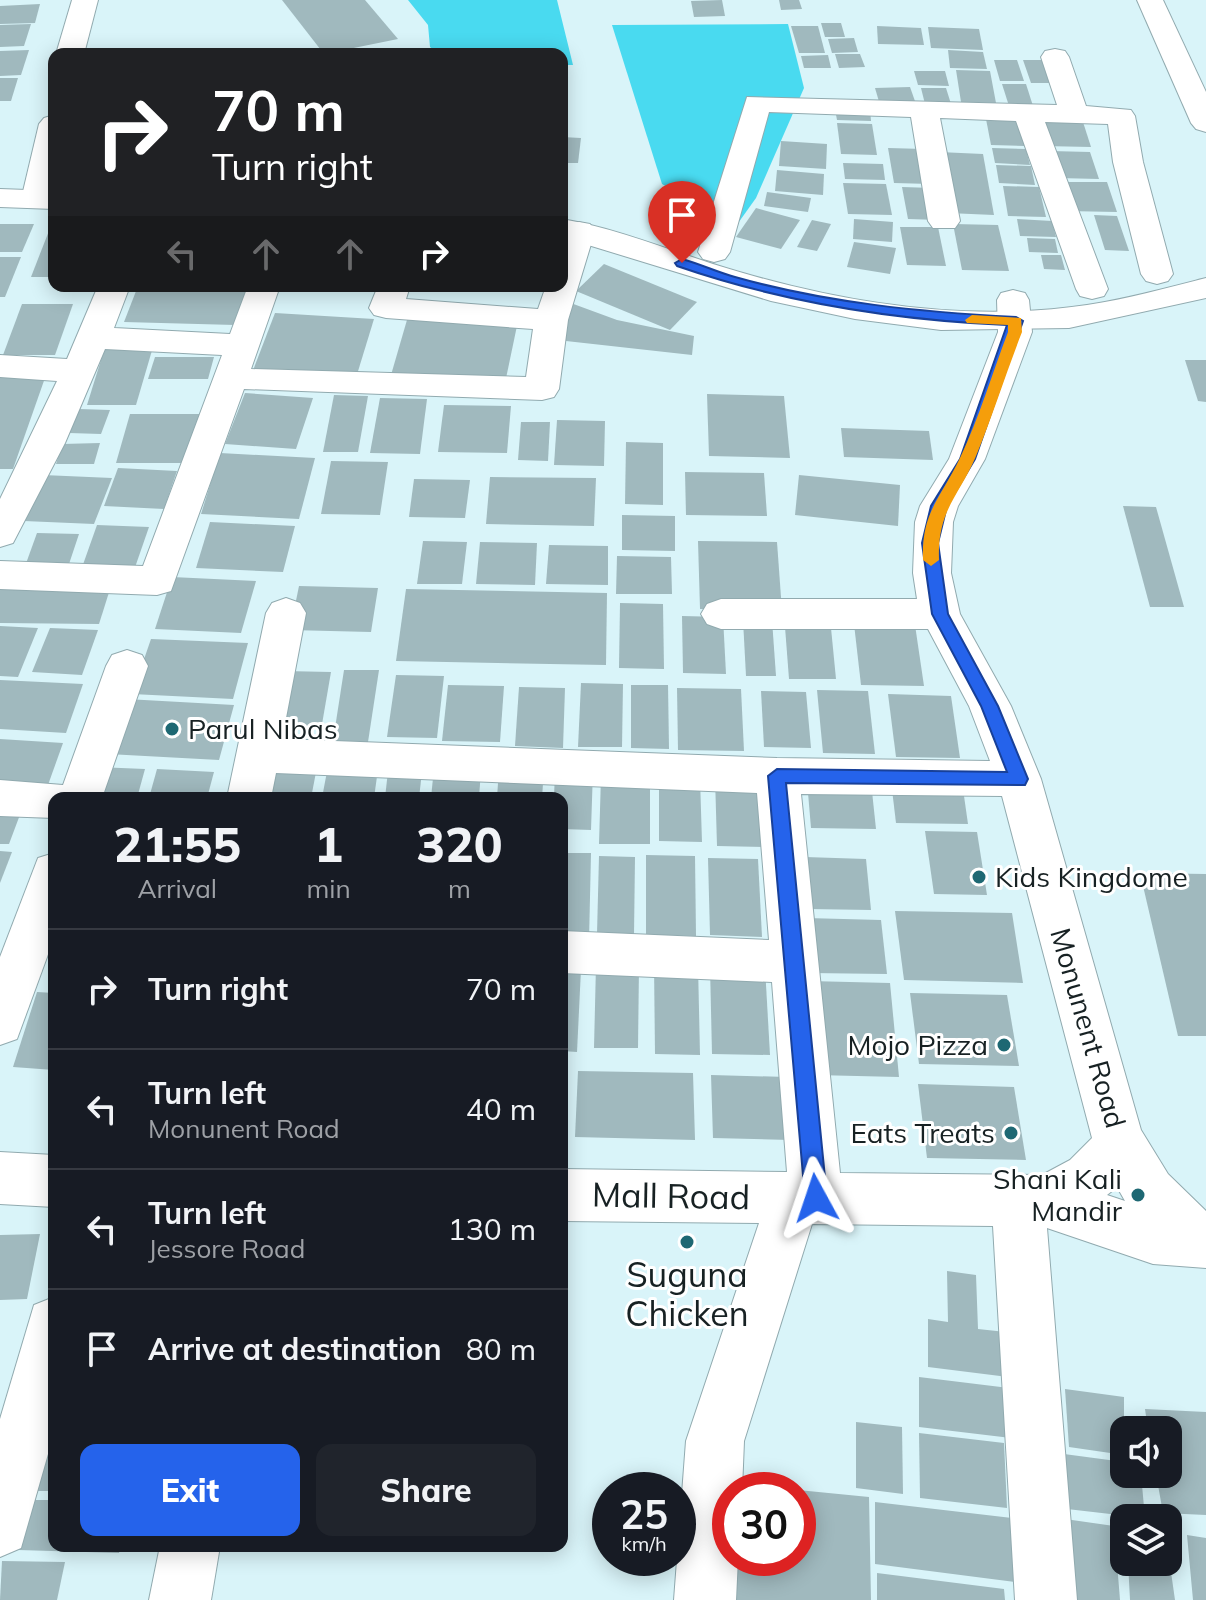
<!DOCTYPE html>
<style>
:root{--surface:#171b24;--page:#20242c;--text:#f1f3f6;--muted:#9ea1a6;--line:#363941;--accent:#2563eb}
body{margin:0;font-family:Mulish,sans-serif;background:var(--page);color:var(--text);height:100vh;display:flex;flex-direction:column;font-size:30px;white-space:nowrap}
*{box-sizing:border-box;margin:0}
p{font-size:26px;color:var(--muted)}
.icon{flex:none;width:44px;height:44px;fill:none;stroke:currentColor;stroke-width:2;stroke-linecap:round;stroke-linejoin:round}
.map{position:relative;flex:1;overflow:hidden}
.panel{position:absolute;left:48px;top:792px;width:520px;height:760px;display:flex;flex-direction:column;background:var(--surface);border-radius:16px;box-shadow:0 4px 20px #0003}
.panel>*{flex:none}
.banner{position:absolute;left:48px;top:48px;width:520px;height:244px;border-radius:16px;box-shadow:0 4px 20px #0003;background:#202124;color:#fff;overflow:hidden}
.fabs{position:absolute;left:1110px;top:1416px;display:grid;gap:16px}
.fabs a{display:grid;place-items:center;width:72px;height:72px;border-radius:16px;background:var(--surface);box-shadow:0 4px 20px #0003;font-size:40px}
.speed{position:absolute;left:592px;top:1472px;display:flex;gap:16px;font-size:40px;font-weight:700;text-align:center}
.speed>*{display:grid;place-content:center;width:104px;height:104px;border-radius:50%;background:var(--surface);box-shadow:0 4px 20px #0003;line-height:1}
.speed small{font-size:20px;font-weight:400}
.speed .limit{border:12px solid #d22;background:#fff;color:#111}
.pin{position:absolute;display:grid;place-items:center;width:68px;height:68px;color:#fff;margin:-82px -34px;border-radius:50% 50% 50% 0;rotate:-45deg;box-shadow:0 0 8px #0007}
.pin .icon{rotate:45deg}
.me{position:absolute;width:88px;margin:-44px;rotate:355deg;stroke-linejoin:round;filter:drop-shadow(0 0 6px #0008)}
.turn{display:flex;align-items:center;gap:28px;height:168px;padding:0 32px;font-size:36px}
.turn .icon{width:104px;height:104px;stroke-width:2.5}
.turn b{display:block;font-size:56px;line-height:68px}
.lanes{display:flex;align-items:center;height:76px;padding:0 32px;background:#0003;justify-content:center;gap:40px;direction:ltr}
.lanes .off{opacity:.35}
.eta{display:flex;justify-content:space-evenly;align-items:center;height:136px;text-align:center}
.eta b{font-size:48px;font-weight:800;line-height:56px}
.primary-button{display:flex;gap:16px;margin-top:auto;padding:16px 32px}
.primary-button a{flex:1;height:92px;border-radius:16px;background:var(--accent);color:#fff;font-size:32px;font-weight:800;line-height:92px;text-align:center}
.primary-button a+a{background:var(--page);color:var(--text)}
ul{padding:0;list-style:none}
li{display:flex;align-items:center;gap:24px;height:120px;padding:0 32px;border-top:2px solid var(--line)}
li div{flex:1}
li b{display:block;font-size:30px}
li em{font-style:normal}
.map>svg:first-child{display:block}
.green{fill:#49daf0}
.building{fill:#a0b9be}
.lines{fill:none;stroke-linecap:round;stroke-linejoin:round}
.minor-casing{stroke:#91aaaf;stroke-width:2}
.major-casing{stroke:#91aaaf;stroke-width:2}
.minor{fill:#fff;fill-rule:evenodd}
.major{fill:#fff;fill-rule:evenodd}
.route{fill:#2563eb;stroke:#184099;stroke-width:2}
.slow{fill:#f59e0b}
.poi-dot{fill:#1e6873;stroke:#fff;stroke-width:3}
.labels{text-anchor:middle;stroke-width:6;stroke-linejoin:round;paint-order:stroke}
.poi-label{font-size:28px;fill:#172123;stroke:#fff;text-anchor:end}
.street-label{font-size:28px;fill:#172123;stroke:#fff}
.near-street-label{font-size:34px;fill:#172123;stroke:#fff}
.near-poi-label{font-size:34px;fill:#172123;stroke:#fff}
</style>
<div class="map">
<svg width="1206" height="1600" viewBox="0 0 1206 1600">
<rect width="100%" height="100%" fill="#d9f4f9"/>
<g class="green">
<polygon points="408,0 557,0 573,65 562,65 562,54 439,54 430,47 428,25"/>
<polygon points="788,24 804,88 756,198 736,226 662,184 612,25"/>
</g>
<g class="building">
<polygon points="282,0 365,0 398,39 324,54"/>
<polygon points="722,0 725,16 694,17 691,1"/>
<polygon points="779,0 799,0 802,9 781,10"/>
<polygon points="40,4 35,23 0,24 0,6"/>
<polygon points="821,23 841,23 845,37 825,37"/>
<polygon points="31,24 24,46 0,47 0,25"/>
<polygon points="791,26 818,26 825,53 799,53"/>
<polygon points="877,26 921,28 924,45 878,44"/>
<polygon points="928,27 979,29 983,50 931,48"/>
<polygon points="854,38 858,52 832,53 828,39"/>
<polygon points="29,50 21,75 0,76 0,51"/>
<polygon points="948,50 983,52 987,69 950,68"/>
<polygon points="835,54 860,54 865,67 839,68"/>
<polygon points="828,55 831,68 804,68 801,56"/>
<polygon points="994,60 1017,60 1024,81 1000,81"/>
<polygon points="1023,60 1045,60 1053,83 1031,83"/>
<polygon points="956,70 990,71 996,103 961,102"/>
<polygon points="914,71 945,71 949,86 918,85"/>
<polygon points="0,78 18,78 11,101 0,101"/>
<polygon points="1002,84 1026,84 1033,106 1009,106"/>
<polygon points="910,87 916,104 880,105 875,88"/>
<polygon points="921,88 946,88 951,104 925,104"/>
<polygon points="835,109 870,109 871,121 837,120"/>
<polygon points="986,119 1020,121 1025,146 991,145"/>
<polygon points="1036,122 1083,122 1091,147 1043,146"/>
<polygon points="837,123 872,124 877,155 841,154"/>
<polygon points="562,137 581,138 578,163 562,163"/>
<polygon points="781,141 827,144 826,169 779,166"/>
<polygon points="888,148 924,149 931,184 894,183"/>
<polygon points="992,148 1026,149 1030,165 995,163"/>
<polygon points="1050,151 1090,152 1099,179 1058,178"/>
<polygon points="939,152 983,154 994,215 948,213"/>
<polygon points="843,163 883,164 885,180 845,179"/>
<polygon points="996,165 1031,166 1035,185 999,183"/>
<polygon points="777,170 824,174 823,195 775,191"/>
<polygon points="1058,182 1107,182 1117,212 1066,211"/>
<polygon points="843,183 886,184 892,215 848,214"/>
<polygon points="1003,186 1039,187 1046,217 1008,216"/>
<polygon points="902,187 933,188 939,220 908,219"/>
<polygon points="767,192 811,198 808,212 764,206"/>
<polygon points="756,208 800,220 781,249 736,237"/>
<polygon points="1094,215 1117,216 1129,251 1105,250"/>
<polygon points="54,218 54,277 31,277"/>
<polygon points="854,219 893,222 892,242 853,239"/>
<polygon points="1017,219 1052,221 1056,237 1020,236"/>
<polygon points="812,220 831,224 817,251 797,247"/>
<polygon points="0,224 34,224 22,252 0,252"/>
<polygon points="953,224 998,225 1009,271 962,270"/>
<polygon points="900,227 938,227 946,266 907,265"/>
<polygon points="1027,238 1055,239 1058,253 1029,252"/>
<polygon points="854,242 896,248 890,274 847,267"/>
<polygon points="1041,255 1061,255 1065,270 1044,269"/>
<polygon points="0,257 21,257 5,297 0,297"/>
<polygon points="604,264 697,302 670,330 576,291"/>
<polygon points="138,286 247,286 235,325 124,322"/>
<polygon points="568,302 617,320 694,336 692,355 557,340"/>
<polygon points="22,304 73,304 55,355 3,355"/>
<polygon points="275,313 374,319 355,381 252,373"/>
<polygon points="409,313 518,321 505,383 391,375"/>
<polygon points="105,347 153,347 136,405 87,405"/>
<polygon points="155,357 214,357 208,379 148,379"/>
<polygon points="1185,360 1206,360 1206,402 1198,401"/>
<polygon points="0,375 46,375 13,469 0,469"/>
<polygon points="245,393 313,398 296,449 225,444"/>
<polygon points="707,394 784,396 790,458 709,456"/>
<polygon points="334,395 368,396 358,452 323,452"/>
<polygon points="380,398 427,399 420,454 370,453"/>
<polygon points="444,405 511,406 507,453 438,452"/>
<polygon points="79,409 110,410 101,434 69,433"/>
<polygon points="130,414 200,414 188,463 116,463"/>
<polygon points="557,420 605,421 604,466 554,465"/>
<polygon points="521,422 550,422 548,461 518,460"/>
<polygon points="841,428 929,431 933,460 844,457"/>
<polygon points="626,442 663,443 663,505 625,504"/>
<polygon points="100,443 94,464 56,464 62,444"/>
<polygon points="220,453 315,458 299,519 201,514"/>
<polygon points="331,461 388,462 380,515 321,514"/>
<polygon points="118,468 177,471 164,509 104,506"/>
<polygon points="685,472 764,473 767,516 686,515"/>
<polygon points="43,475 112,478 94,524 24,521"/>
<polygon points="799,475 900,485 898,526 795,515"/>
<polygon points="490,477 596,478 594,526 486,524"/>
<polygon points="414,479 470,480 465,518 409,517"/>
<polygon points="1123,506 1156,507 1184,607 1150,607"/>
<polygon points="622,515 675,516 675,551 622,550"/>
<polygon points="210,522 295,526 283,572 196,568"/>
<polygon points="97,525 149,527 132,576 80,573"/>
<polygon points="37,533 79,534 67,570 24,569"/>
<polygon points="423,541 467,542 462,584 417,584"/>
<polygon points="698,541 777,542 782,611 700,609"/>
<polygon points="480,542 537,543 535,585 476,584"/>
<polygon points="549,545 608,546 608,585 546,584"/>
<polygon points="617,556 671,557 672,594 616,594"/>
<polygon points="172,577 256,581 241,633 155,629"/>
<polygon points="0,584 111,586 99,624 0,623"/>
<polygon points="299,586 378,588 371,632 290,630"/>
<polygon points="406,589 607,593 606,665 396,661"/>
<polygon points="620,603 663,604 664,669 619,668"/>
<polygon points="682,616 723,617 726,674 683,673"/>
<polygon points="743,620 772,620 776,676 746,676"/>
<polygon points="854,624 915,625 924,686 861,685"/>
<polygon points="0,626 38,628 18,677 0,676"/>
<polygon points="785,627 831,628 836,679 789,679"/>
<polygon points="50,628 98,630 82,675 32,672"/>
<polygon points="151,639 248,643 233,699 132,694"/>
<polygon points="344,670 379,670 368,742 333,741"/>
<polygon points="284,671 331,672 321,730 272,729"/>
<polygon points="396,675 444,676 437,738 387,737"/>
<polygon points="0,680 83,684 66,733 0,729"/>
<polygon points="581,683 623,684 622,747 578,747"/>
<polygon points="448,685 504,686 500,742 442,741"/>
<polygon points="631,685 668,685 669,749 631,748"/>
<polygon points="519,687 565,688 563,748 515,746"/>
<polygon points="677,688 741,689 744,751 678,750"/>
<polygon points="817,690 868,691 875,754 823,753"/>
<polygon points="761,691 806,692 811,748 764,747"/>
<polygon points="888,694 951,696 960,758 896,757"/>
<polygon points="126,699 234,705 219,760 108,754"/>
<polygon points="0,739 63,743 48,785 0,783"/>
<polygon points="260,761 318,762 311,798 252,798"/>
<polygon points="329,761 379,762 374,798 322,798"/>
<polygon points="389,762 423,763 419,798 385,798"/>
<polygon points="97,767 145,769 137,798 87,798"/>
<polygon points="434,768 481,770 479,798 431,798"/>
<polygon points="499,768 544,769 542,798 497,798"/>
<polygon points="157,769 214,772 207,798 149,798"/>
<polygon points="555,770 593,770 591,830 562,829 562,798 554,798"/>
<polygon points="601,776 650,777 650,844 599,844"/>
<polygon points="715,777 762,778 765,847 717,846"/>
<polygon points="659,778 700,779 702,842 659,841"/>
<polygon points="807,781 871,782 876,829 811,828"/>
<polygon points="891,781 962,782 968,824 896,823"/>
<polygon points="0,802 24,804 9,844 0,844"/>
<polygon points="925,831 977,832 987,895 934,894"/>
<polygon points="0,851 12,852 0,883"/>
<polygon points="562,853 591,853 589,941 562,941"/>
<polygon points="646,855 695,856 696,936 646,935"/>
<polygon points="599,856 635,857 634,935 597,934"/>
<polygon points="805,857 866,859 871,910 809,909"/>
<polygon points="708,858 758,859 762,937 710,935"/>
<polygon points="1140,873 1206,874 1206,1036 1178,1036"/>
<polygon points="895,911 1012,913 1023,983 904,980"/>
<polygon points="806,918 881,920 887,974 810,973"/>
<polygon points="654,964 698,965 700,1055 655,1054"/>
<polygon points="596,965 639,966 638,1048 594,1048"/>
<polygon points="710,966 765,967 770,1055 712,1054"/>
<polygon points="562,969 581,969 577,1052 562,1051"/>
<polygon points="809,981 890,983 899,1077 815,1075"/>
<polygon points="37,992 54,993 54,1070 13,1067"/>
<polygon points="910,993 1007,995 1019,1066 919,1064"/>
<polygon points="562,1068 568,1068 566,1130 562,1130"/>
<polygon points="578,1071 693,1073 695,1140 575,1137"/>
<polygon points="711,1075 787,1077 790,1140 713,1138"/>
<polygon points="918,1084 1014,1087 1026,1160 927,1158"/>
<polygon points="40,1234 27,1299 0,1300 0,1235"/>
<polygon points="947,1271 976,1275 978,1329 1015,1333 1016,1378 928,1367 928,1319 948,1322"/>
<polygon points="919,1377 1009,1388 1011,1438 919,1427"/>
<polygon points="1065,1389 1124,1397 1124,1455 1069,1447"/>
<polygon points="1145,1409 1206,1412 1206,1515 1163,1513 1156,1474 1168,1474 1168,1430 1148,1430"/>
<polygon points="856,1422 902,1427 903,1494 856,1488"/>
<polygon points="54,1432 54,1491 32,1491"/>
<polygon points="919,1433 1004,1443 1007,1508 920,1498"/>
<polygon points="1064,1454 1124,1462 1124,1474 1141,1474 1145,1518 1067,1509"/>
<polygon points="723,1482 777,1488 730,1490 730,1558 798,1558 798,1490 869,1497 871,1600 719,1600"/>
<polygon points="30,1500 54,1500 54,1546 121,1546 119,1553 18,1550"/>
<polygon points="875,1502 1012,1518 1015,1582 875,1564"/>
<polygon points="1058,1518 1114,1526 1120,1600 1062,1600"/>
<polygon points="1187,1535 1206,1538 1206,1600 1193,1600"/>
<polygon points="1168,1551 1175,1600 1130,1600 1128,1562 1168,1562"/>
<polygon points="2,1561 65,1562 57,1600 0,1600"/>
<polygon points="877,1573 1004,1589 1005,1600 877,1600"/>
</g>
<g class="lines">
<defs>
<g id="minor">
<polygon points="72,0 98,0 84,54 56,54"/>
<polygon points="1137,0 1163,0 1206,92 1206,132 1196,129 1191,123"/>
<polygon points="1055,49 1065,51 1069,57 1086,106 1131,110 1135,116 1143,162 1173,274 1168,281 1157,284 1146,281 1141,274 1113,162 1108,124 1045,122 1108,289 1104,296 1092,299 1080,296 1076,289 1016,121 940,118 960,221 955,228 933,228 928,221 911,117 769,112 730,252 725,259 714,262 703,259 698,252 747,97 1057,105 1041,57 1045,51"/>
<polygon points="54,115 51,200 47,207 25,207 21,200 39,124 44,118"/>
<polygon points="579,222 590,224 595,231 568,320 559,389 554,397 542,400 244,389 171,591 157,595 0,589 0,561 143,566 222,355 105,349 65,443 13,543 0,547 0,499 57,381 0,377 0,355 67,359 98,286 130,286 114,328 230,334 248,286 280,286 251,369 526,377 533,329 386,318 374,315 369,308 378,286 410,286 406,299 538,309 546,286 562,286 562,235 568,224"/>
<path d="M1013,290L1025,293L1029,300L1032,332L985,459L958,506L953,522L951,573L960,614L1011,706L1041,779L1141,1130L1168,1174L1206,1211V1268L1153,1264L1047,1228L1077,1600H1015L993,1226L812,1224L744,1441L742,1490H730V1558H738L736,1600H674L686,1441L759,1223L562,1221V1169L787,1172L772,982L562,973V931L769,940L757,793L276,773L271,798H227L266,613L272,603L286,598L300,603L306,613L282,739L777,758L990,761L969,706L928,629H721L707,624L701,614L707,604L721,599H917L913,573L915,522L920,506L949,459L998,332L997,300L1001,293ZM801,794L1002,796L1092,1138L1070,1160L1042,1175L840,1173ZM1117,1187L1125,1201L1107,1195Z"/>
<polygon points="127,650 142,655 148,666 102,798 54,798 54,818 0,816 0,780 63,785 106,666 112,655"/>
<polygon points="54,853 54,938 17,1039 0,1045 0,957 38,858"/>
<polygon points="0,1152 54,1155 54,1207 0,1204"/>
<polygon points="54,1297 54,1433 21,1548 0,1557 0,1419 34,1305"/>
<polygon points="160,1546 220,1546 211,1600 149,1600"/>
</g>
<g id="major">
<polygon points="0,189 54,191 54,209 0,207"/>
<path d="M562,219C625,230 682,256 743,273C853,305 973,322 1087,305C1127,299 1167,288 1206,278V298L1069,328L941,330L855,319L771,301L562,237Z"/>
</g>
</defs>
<use href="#minor" class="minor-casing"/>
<use href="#major" class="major-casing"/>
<use href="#minor" class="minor"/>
<use href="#major" class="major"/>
</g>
<path class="route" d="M682,259C700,264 717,272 735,277C827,303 921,312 1016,317L1023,321L975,459L947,506L938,543L948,614L998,706L1028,779L1025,785L786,783L827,1198L824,1205L816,1208L808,1205L805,1198L768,776L777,769L1007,772L981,706L932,614L922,543L931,506L960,459L1007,325C894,320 784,303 677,266L675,263Z"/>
<path class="slow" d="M972,315L1021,318L1022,332C1006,373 993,415 976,456C959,497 937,510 939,560L931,566L923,560C921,512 941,498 960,458C979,418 992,374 1008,332V325L967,323L965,320Z"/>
<g class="poi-dot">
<circle cx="172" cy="729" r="8"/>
<circle cx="979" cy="877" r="8"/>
<circle cx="1004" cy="1045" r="8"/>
<circle cx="1011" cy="1133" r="8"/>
<circle cx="1138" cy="1195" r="8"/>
<circle cx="687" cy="1242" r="8"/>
</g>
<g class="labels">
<g class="poi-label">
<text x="188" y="739" text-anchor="start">Parul Nibas</text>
<text x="995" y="887" text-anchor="start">Kids Kingdome</text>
<text x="988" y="1055">Mojo Pizza</text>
<text x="995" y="1143">Eats Treats</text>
<text x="1122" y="1189">Shani Kali<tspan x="1122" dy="32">Mandir</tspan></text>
</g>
<g class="street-label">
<text transform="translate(1088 1028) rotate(74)" y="10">Monunent Road</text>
</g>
<g class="near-street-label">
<text transform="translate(671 1196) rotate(1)" y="12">Mall Road</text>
</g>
<g class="near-poi-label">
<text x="687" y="1287">Suguna<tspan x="687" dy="39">Chicken</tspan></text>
</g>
</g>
</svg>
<div class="fabs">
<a><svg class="icon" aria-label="sound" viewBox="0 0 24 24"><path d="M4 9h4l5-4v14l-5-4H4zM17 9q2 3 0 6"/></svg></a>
<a><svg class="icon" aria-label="layers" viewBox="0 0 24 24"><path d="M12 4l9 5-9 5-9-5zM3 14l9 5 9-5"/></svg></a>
</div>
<div class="speed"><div>25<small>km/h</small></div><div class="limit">30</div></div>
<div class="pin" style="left:682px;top:263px;background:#d93025"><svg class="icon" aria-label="arrive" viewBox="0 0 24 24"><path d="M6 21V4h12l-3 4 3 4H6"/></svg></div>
<svg class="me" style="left:816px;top:1198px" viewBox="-20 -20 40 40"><path d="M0-17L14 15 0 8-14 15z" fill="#2563eb" stroke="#fff" stroke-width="4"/></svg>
<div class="banner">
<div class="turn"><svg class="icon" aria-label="right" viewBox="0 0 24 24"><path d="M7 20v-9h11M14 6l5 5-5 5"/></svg><div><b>70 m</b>Turn right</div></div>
<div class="lanes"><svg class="icon off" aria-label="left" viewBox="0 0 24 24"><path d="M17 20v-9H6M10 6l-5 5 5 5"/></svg><svg class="icon off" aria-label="ahead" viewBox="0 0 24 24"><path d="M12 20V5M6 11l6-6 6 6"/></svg><svg class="icon off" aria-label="ahead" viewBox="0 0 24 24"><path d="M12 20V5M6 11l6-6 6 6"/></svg><svg class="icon" aria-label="right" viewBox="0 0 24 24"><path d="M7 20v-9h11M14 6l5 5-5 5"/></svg></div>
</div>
<section class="panel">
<div class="eta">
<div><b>21:55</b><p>Arrival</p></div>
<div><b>1</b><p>min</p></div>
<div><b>320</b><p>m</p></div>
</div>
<ul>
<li><svg class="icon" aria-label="right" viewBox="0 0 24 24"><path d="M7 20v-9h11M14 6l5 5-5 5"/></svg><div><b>Turn right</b></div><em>70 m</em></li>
<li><svg class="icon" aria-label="left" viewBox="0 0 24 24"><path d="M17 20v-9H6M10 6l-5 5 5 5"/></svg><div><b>Turn left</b><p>Monunent Road</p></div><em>40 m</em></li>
<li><svg class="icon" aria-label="left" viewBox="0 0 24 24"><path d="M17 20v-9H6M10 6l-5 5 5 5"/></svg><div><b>Turn left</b><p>Jessore Road</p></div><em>130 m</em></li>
<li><svg class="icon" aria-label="arrive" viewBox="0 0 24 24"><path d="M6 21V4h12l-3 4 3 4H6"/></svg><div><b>Arrive at destination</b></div><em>80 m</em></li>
</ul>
<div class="primary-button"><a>Exit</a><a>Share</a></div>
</section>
</div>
